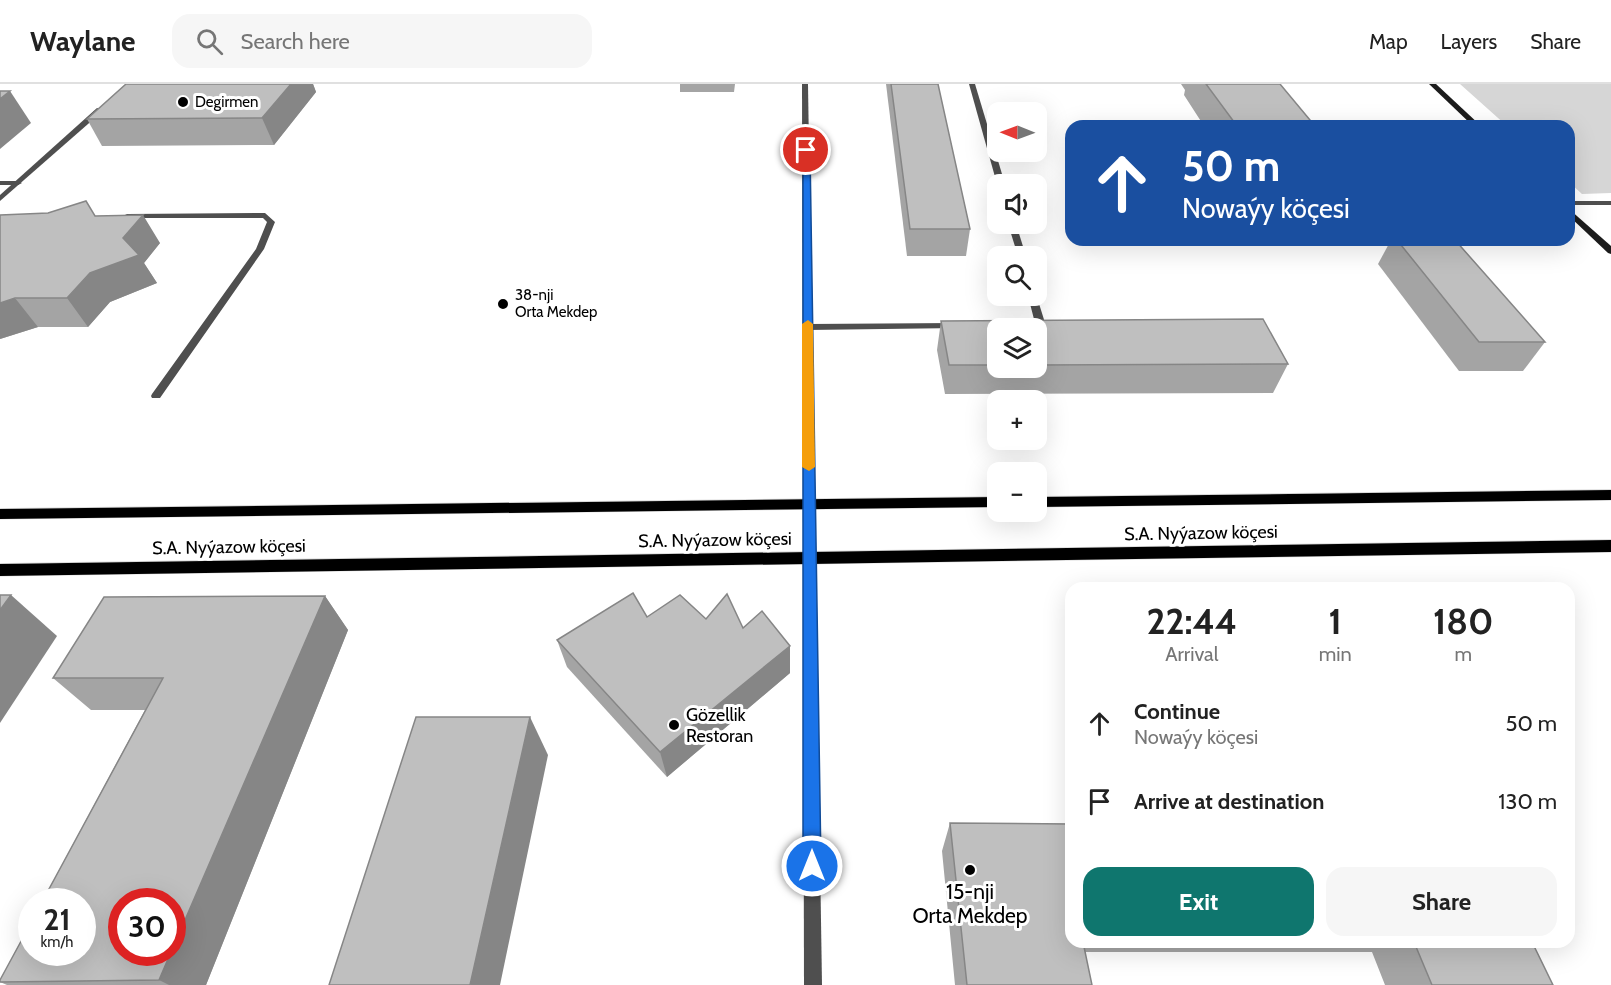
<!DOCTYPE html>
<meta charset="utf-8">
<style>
:root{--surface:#fff;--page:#f6f6f6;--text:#222;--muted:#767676;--line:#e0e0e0;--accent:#0f766e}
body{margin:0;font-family:Cabin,sans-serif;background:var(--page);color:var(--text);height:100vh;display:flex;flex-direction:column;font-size:22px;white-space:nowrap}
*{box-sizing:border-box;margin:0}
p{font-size:20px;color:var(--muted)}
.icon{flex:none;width:33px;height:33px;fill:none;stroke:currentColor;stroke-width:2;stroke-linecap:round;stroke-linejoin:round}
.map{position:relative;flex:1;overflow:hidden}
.drawer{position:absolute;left:1065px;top:498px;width:510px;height:366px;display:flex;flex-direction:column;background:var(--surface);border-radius:18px;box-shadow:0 6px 24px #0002}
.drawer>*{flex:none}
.guide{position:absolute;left:1065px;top:36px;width:510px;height:126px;border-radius:18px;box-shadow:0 6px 24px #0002;background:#1a4fa0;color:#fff;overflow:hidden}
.needle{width:39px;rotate:271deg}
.tools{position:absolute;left:987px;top:18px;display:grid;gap:12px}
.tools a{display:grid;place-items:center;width:60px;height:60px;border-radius:12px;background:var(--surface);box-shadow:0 6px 24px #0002;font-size:30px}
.speed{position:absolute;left:18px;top:804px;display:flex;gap:12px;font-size:30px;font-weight:700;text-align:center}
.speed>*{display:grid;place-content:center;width:78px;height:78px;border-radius:50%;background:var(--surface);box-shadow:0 6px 24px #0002;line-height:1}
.speed small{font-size:15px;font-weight:400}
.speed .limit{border:9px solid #d22;background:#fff;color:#111}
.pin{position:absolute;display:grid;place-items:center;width:51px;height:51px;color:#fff;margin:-26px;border:3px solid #fff;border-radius:50%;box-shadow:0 2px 6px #0007}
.me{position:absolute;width:66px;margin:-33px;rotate:0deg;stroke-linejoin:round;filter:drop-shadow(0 0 4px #0008)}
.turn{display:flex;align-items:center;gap:21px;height:126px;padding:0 18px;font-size:27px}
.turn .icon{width:78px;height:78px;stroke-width:2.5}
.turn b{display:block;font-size:42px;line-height:51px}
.eta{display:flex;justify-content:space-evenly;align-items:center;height:102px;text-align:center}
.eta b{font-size:36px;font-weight:700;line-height:42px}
.action{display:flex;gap:12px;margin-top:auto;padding:12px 18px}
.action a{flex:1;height:69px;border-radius:18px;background:var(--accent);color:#fff;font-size:24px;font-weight:700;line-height:69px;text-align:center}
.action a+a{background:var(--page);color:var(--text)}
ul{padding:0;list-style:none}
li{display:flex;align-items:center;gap:18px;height:78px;padding:0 18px}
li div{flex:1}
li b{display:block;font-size:22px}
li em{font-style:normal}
header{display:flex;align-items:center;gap:36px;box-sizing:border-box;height:84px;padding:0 30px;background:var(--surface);border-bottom:2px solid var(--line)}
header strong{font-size:28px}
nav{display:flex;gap:33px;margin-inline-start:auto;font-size:21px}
.search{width:420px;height:54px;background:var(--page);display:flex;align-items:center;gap:15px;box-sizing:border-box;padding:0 21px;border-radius:18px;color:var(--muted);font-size:22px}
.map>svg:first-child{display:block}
.green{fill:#d6d6d6}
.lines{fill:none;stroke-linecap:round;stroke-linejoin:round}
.primary-casing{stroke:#dbdbdb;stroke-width:1}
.lane{fill:#4f4f4f;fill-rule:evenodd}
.street{fill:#4f4f4f;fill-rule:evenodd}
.secondary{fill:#1c1c1c;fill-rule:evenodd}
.primary{fill:#000;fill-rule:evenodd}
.wall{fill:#a4a4a4;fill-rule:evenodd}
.shaded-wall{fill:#868686}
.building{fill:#bfbfbf;stroke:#868686;stroke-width:1.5}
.route{fill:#1a73e8;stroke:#114b97;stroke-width:1.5}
.slow{fill:#f59e0b}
.poi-dot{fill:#000;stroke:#fff;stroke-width:2}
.labels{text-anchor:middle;stroke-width:6;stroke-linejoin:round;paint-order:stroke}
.far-poi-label{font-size:15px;fill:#000;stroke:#fff;text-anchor:start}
.street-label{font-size:18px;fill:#000;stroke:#fff}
.poi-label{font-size:18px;fill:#000;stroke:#fff;text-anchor:start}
.near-poi-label{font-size:21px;fill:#000;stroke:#fff}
</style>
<header>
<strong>Waylane</strong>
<div class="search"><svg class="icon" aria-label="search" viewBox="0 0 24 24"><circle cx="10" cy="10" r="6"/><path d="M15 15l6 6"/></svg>Search here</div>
<nav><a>Map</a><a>Layers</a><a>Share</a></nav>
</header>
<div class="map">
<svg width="1611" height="901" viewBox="0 0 1611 901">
<rect width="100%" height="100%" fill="#fff"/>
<polygon class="green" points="1460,0 1611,0 1611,109 1582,110 1569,98 1569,42 1507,42"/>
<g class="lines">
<defs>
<g id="primary">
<polygon points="1611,406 1611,416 1036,423 1036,413"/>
<polygon points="998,413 998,423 0,435 0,425"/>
<polygon points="1611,456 1611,468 0,492 0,480"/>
</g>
</defs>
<use href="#primary" class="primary-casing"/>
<g class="lane">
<polygon points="969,0 975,0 1005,100 997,100"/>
<polygon points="0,97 18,97 22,99 18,101 0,101"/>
<rect x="1569" y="117" width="42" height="4"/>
<polygon points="265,129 275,138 264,165 160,314 152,314 151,312 152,310 256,165 267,138 263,134 127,134 123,132 127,130"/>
<polygon points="1008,140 1016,140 1026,172 1018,172"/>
<path d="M1036,210L1046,242C1042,246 1030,246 1026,242L1028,240L1035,239L1028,212Z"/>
<polygon points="956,239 959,240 959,244 808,246 803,243 808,240"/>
</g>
<g class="street">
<polygon points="802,0 808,0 822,901 804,901"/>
<polygon points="97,24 104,26 0,117 0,111"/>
</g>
<g class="secondary">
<polygon points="1429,0 1436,0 1481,42 1473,42"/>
<polygon points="1569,125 1611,162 1611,170 1608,169 1569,132"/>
</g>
<use href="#primary" class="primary"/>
</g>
<g class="wall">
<polygon points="126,0 313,0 316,8 274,61 102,62 87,35"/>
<polygon points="680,0 735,0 734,8 680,8"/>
<polygon points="886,0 938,0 970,145 966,172 907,172"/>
<polygon points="1181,0 1280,0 1315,42 1204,42 1184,11 1185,6"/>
<polygon points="48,129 95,132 160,159 144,179 157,199 110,218 88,243 38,243 0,255"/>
<polygon points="1391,156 1455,156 1545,258 1523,287 1459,287 1378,180"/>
<path d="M1263,235L1288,280L1273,309L945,310L937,266L941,237ZM998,244H1036V284H998Z"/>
<polygon points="325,512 348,546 206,901 7,901 0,898 0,896 145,626 91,626 53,594"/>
<polygon points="647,533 706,535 743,544 790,562 790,589 667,693 567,583 557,556"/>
<polygon points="950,739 1071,858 1532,858 1553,901 1385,901 1372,868 1085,868 1092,901 955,901 942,767"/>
</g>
<g class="shaded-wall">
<polygon points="291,0 313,0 316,8 274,61 262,34"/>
<polygon points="10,7 31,39 0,65 0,15"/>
<polygon points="143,131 160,159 144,179 157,199 110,218 88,243 67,214 123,154"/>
<polygon points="15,214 38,243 0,255 0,219"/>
<polygon points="11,511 57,552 0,639 0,526"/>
<polygon points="325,512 348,546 206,901 169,901 159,896 171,868 172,868 172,866"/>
<polygon points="790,562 790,589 667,693 660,668"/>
<polygon points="530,633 548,671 500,901 470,901"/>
</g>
<g class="building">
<polygon points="126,0 291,0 262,34 87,35"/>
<polygon points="891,0 938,0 970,145 910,145"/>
<polygon points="1206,0 1280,0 1315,42 1237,42"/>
<polygon points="0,7 10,7 0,15"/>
<polygon points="86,117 95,132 143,131 123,154 139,171 90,189 67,214 15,214 0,219 0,131 48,129"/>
<polygon points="1397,156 1455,156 1545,258 1479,258"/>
<polygon points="1263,235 1288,280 1036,281 1036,244 998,244 998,281 949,281 941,237"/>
<polygon points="633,509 647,533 680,511 706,535 727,510 743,544 762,527 790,562 660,668 557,556"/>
<polygon points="0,511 11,511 0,526"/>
<polygon points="325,512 172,866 172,818 122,818 122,868 171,868 159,896 0,898 0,896 32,837 32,868 82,868 82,818 42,818 163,594 53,594 104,513"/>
<polygon points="416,633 530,633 470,901 329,901"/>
<polygon points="950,739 1071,740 1071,858 1083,858 1092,901 967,901"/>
<polygon points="1414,858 1532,858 1553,901 1432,901"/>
</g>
<polygon class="route" points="803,64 810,66 821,782 819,789 812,791 806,789 803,782"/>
<polygon class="slow" points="808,236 813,240 815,383 809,387 802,383 802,240"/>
<g class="poi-dot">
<circle cx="183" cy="18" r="6"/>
<circle cx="503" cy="220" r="6"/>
<circle cx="674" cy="641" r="6"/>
<circle cx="970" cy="786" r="6"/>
</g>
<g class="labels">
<g class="far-poi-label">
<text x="195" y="23">Degirmen</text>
<text x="515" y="216">38-nji<tspan x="515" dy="17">Orta Mekdep</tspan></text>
</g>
<g class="street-label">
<text transform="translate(1201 449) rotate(-1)" y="6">S.A. Nyýazow köçesi</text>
<text transform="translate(715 456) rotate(-1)" y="6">S.A. Nyýazow köçesi</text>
<text transform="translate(229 463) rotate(-1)" y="6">S.A. Nyýazow köçesi</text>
</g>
<g class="poi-label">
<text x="686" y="637">Gözellik<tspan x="686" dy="21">Restoran</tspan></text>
</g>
<g class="near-poi-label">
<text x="970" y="815">15-nji<tspan x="970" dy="24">Orta Mekdep</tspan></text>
</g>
</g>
</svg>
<div class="tools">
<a><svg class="needle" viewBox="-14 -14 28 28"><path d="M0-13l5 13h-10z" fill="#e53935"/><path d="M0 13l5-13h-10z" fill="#767676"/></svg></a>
<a><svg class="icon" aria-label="sound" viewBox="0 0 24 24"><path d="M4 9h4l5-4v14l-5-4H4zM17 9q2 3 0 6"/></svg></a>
<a><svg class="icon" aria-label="search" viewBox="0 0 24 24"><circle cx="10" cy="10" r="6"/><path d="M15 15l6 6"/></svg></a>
<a><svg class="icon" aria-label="layers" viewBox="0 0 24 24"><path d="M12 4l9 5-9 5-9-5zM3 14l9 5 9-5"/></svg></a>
<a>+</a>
<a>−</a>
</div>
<div class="speed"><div>21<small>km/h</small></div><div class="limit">30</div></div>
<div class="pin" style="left:806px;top:66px;background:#d93025"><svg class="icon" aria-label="arrive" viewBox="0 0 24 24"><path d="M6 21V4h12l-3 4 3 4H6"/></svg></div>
<svg class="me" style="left:812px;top:782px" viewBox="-20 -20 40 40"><circle r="17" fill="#1a73e8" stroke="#fff" stroke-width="3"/><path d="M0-11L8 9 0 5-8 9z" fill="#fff"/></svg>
<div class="guide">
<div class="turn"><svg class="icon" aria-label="ahead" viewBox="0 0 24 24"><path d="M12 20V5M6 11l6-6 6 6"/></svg><div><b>50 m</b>Nowaýy köçesi</div></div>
</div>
<section class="drawer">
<div class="eta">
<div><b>22:44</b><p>Arrival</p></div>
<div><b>1</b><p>min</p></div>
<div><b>180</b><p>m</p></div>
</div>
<ul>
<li><svg class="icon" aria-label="ahead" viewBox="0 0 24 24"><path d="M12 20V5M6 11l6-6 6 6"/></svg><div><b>Continue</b><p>Nowaýy köçesi</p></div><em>50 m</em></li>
<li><svg class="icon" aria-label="arrive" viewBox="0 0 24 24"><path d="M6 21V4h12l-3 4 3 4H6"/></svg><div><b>Arrive at destination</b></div><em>130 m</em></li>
</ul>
<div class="action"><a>Exit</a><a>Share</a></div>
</section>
</div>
